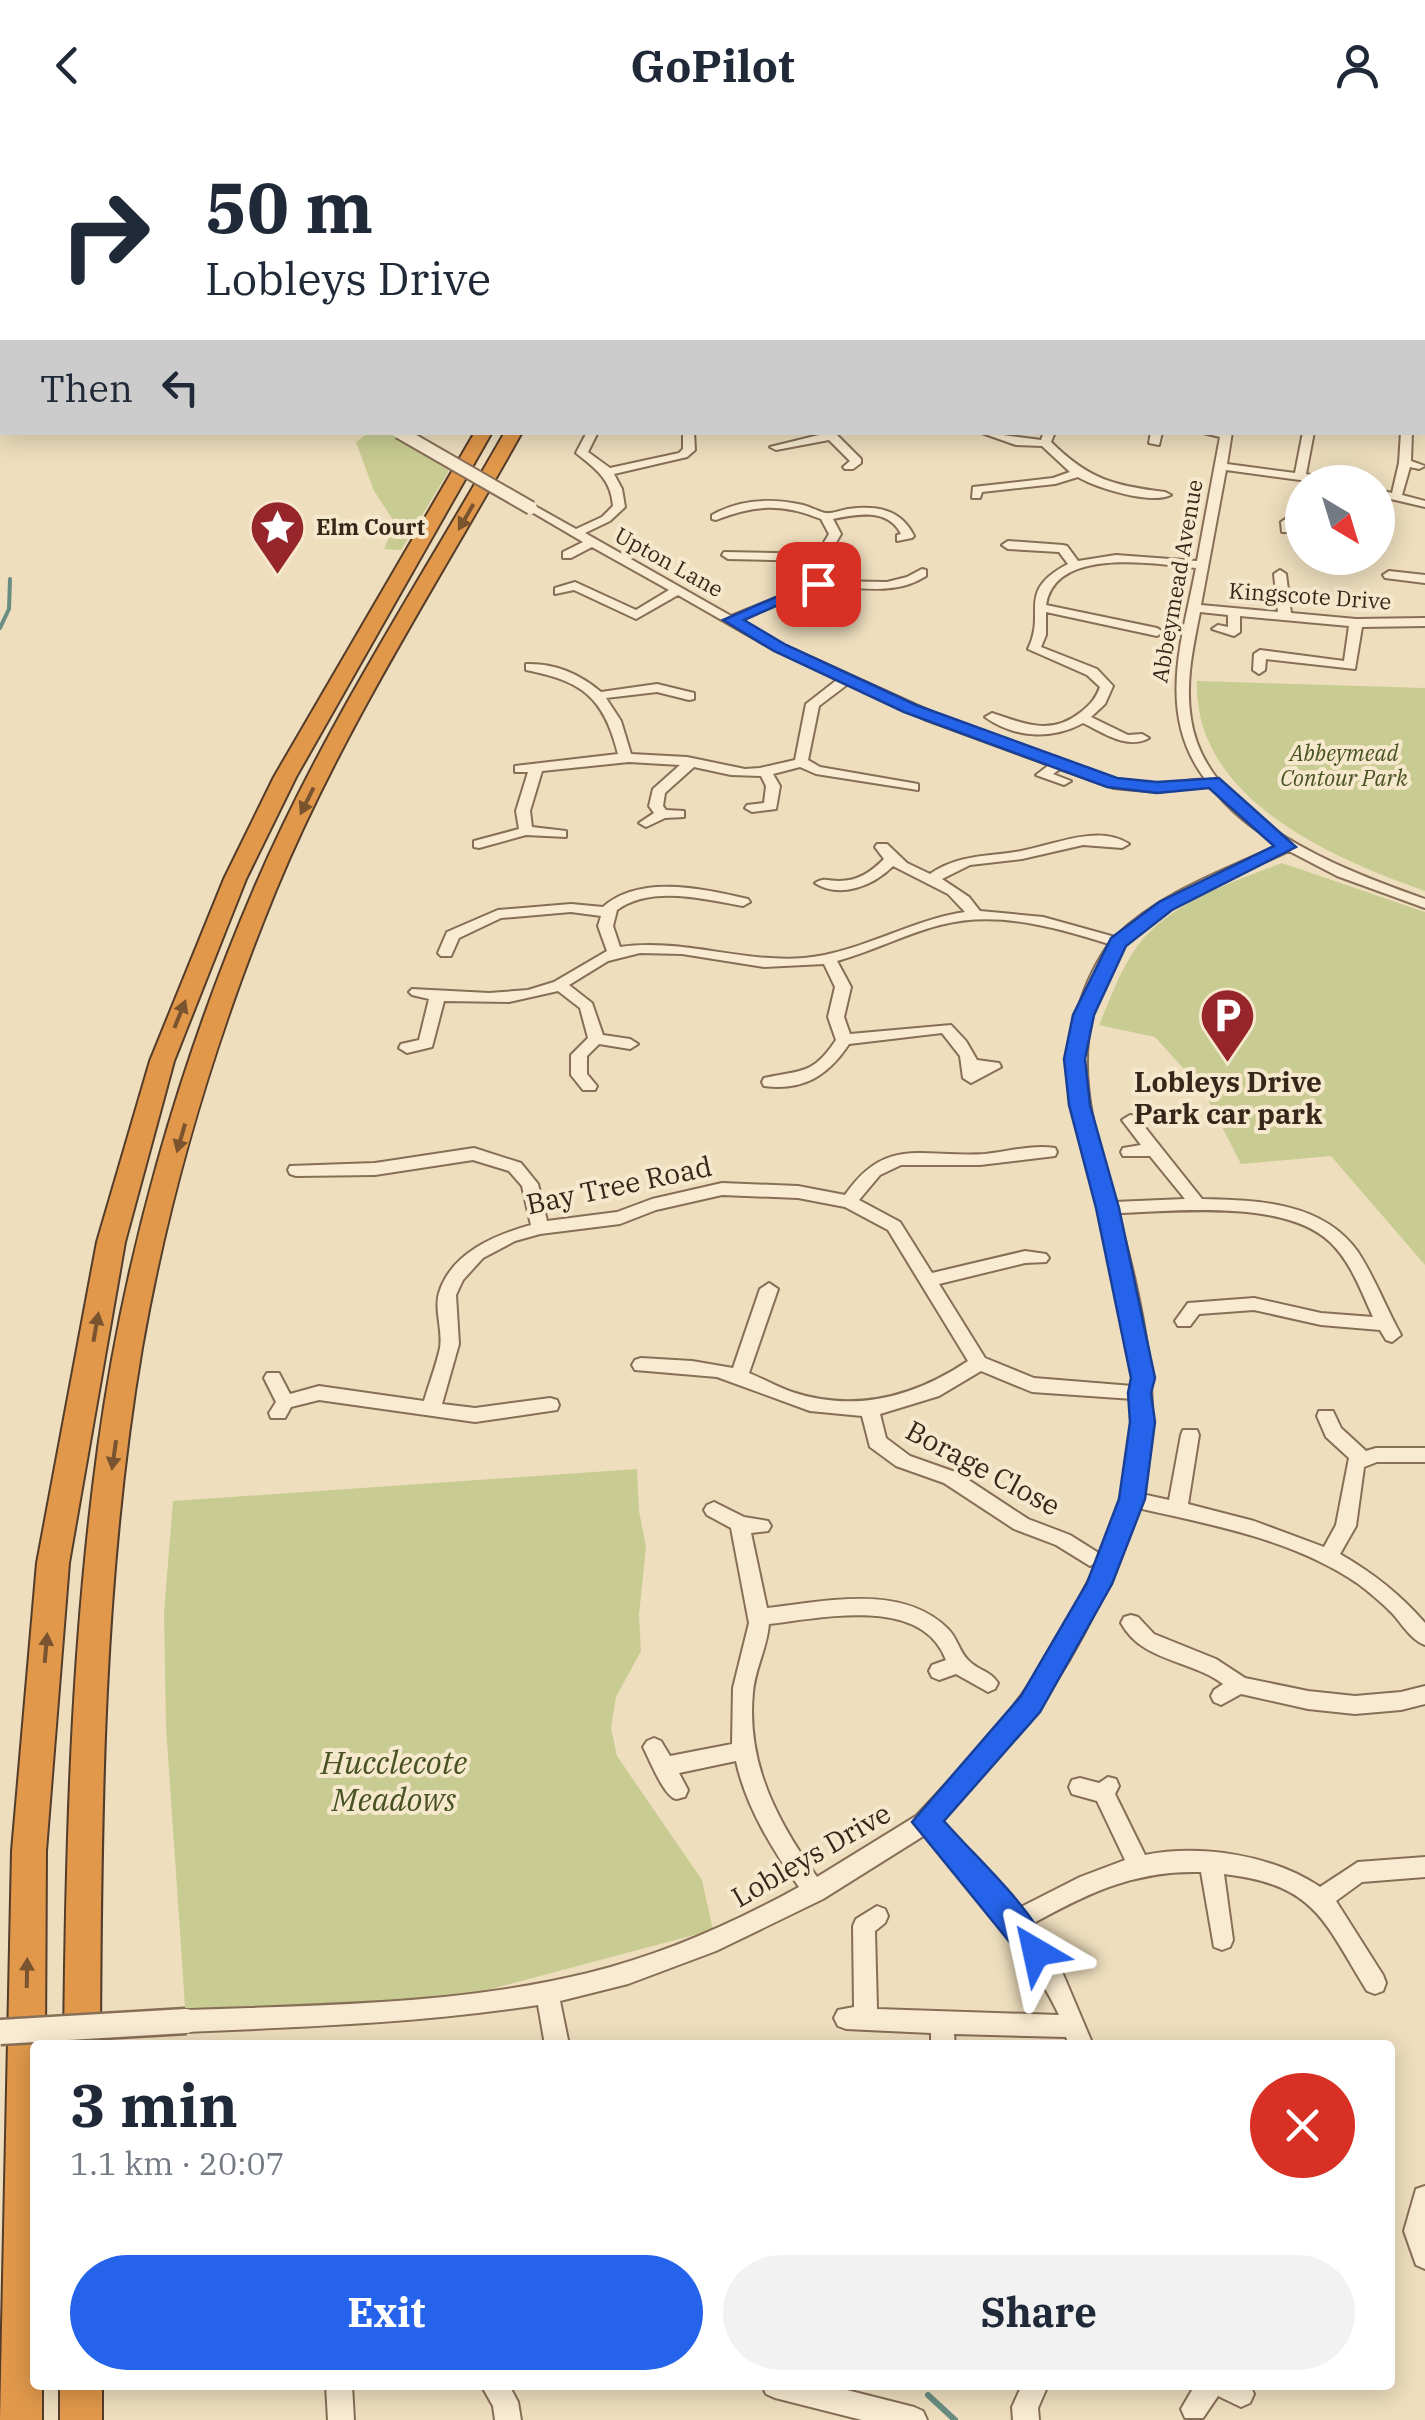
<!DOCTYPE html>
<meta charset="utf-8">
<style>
:root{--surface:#fff;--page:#f2f2f3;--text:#1f2937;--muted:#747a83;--accent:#2563eb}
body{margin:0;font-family:"IBM Plex Serif",serif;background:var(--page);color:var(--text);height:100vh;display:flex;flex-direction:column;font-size:38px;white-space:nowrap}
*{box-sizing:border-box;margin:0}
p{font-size:32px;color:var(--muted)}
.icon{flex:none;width:55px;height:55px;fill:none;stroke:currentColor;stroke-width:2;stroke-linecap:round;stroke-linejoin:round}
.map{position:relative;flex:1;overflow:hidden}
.panel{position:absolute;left:30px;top:1910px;width:1365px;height:350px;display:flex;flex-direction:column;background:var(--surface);border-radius:10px;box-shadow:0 5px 25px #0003}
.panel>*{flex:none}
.top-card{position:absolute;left:0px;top:0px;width:1425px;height:305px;box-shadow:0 5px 25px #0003;background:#fff;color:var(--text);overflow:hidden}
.needle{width:65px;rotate:142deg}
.controls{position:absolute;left:1285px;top:335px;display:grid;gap:20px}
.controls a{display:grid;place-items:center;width:110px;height:110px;border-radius:50%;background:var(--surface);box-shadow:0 5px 25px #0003;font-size:50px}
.pin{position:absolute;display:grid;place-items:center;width:85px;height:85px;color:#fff;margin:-42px;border-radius:20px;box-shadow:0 5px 15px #0006}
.me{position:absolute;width:110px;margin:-55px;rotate:324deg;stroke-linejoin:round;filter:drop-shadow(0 0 8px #0008)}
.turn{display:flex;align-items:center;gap:35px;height:210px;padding:0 40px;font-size:45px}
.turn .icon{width:130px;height:130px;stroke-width:2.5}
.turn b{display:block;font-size:70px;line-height:85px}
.then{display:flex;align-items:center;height:95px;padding:0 40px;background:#0003;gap:20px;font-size:38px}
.round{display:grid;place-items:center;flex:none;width:105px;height:105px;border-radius:52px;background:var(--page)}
.overview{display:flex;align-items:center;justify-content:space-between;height:170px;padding:0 40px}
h1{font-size:60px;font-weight:700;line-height:75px}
.action{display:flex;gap:20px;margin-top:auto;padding:20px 40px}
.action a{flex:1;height:115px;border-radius:60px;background:var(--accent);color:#fff;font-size:40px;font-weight:700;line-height:115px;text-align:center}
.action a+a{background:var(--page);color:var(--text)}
header{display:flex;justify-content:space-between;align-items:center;height:130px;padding:0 40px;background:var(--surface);font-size:45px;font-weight:700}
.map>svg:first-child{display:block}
.green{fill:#c8cc92}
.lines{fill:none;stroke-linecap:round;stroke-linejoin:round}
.stream-far1{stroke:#698d82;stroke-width:4}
.stream{stroke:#698d82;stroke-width:6}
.river{fill:#a1c0b5;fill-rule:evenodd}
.building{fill:#cd9473;stroke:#906850;stroke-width:2.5}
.minor-casing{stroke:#876e56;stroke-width:4}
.highway-casing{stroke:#543c2b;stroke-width:4}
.minor{fill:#f9ebd1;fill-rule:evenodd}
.highway{fill:#e1984b;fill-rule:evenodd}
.minor-bridge-far1-casing{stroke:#876e56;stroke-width:16;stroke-linecap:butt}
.minor-bridge-casing{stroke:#876e56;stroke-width:29;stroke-linecap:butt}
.minor-bridge-far1{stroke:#f9ebd1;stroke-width:12}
.minor-bridge{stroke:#f9ebd1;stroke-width:24}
.oneway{fill:#7a542e}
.route{fill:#2563eb;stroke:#184099;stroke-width:2.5}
.labels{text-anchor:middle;stroke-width:8;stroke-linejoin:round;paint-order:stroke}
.far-poi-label{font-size:22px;font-weight:bold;fill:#36271b;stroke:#f6e8cd;text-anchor:start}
.far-street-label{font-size:22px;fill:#36271b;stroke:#f6e8cd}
.far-park-label{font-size:22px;font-style:italic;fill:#485222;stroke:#f6e8cd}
.poi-label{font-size:28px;font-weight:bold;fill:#36271b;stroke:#f6e8cd}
.street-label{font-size:28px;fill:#36271b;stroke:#f6e8cd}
.near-park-label{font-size:32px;font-style:italic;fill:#485222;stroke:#f6e8cd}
</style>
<header><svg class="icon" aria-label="back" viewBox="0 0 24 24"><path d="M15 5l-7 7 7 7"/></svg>GoPilot<svg class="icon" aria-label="person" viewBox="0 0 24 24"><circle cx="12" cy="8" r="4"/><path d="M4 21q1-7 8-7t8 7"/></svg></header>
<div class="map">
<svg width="1425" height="2290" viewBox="0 0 1425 2290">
<rect width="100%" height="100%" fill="#eedebe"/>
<g class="green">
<polygon points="368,303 390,303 450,339 401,420 384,419 395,393 374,361 356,312"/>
<path d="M1197,551L1425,558V761C1332,728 1193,669 1197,551Z"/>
<path d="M1282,733L1425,782V1135L1331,1026L1241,1034L1203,960L1155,907L1099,895C1109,872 1118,846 1132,824C1162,775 1232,752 1282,733Z"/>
<polygon points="637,1339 639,1381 646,1417 639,1485 641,1521 616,1567 611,1598 617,1626 702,1750 713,1800 405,1882 186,1891 166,1596 164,1483 173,1371"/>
</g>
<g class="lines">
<polyline class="stream-far1" points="0,498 9,479 10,449"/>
<polyline class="stream" points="928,2265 955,2290"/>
<g class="river">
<rect x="0" y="193" width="2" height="10"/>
<rect x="1422" y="285" width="3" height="12"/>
</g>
</g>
<polygon class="building" points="1425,210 1425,232 1422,231 1422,212"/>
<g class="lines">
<defs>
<g id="minor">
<polygon points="496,0 510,0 512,2 494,2"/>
<polygon points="695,0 707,0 708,2 698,2"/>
<polygon points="1155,0 1183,0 1183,1 1159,2"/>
<polygon points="1265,0 1273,0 1274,2 1266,2"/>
<polygon points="1312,0 1323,0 1324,2 1314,2"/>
<rect x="1422" y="14" width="3" height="6"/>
<rect x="1422" y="52" width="3" height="6"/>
<rect x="1422" y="99" width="3" height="6"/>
<rect x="0" y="117" width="2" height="6"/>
<rect x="1422" y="138" width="3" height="6"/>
<polygon points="1422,195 1425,196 1425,202 1422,201"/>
<path d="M587,302H598L588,322L610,338L679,323L683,319V302H694L695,320L687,327L614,344L622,359L625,377L610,391L585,403L731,486L813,453L815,431L728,429L722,425L724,422L817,424L829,404L821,389C781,373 755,375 716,390L712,389V385C740,369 771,368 803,375C810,377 818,381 825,383C832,384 841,380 848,379C876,375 901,379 914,406L912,408L897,411V405L901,404C888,378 857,384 833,389L841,404L827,428L825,451L887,452L907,447L922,439L926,440V446C892,468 857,454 820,459C793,462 766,480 740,491L784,515L934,583L1116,650L1157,654L1205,649C1156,584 1182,510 1196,438C1155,434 1055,416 1046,475L1157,498L1163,502L1157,506L1046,482V505L1041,517L1097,539L1113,556L1105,574L1091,587L1128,605L1142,604L1149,608C1127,620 1104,603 1083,593C1052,610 1014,608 985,587L992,583C1025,594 1051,606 1081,582C1091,574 1096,568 1100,557L1087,545L1028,519C1047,481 1015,462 1068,434L1059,422L1008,419L1002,415L1008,411L1063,415L1067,416L1078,431L1116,425L1197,431L1220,307L1199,302H1232L1227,334L1295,343L1303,302H1314L1306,344L1342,352H1315L1226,340L1201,475L1278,482L1274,444L1280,440L1286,444L1291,483L1356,489L1425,488V496L1362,497L1355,539L1266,529L1265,540L1259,544L1253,540L1254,524L1260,520L1344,531L1349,496L1240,486V502L1234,506L1212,499L1218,495L1228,497V485L1200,482C1193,518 1185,553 1191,589C1206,689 1343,740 1425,769V778L1337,746L1289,721C1239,744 1183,763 1140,799C1121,814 1111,834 1102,855C1071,929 1094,999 1114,1072L1185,1069L1150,1026H1123L1121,1022L1123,1018L1141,1015L1122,990L1130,985L1136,986L1202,1069C1257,1070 1323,1072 1358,1122C1375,1148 1386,1178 1401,1205L1392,1212L1386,1210L1380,1200L1321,1195L1254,1180L1199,1184L1190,1196H1178L1175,1191L1188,1173L1254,1168L1321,1183L1373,1187C1361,1161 1351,1132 1330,1112C1284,1069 1177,1081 1118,1083C1142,1174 1166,1271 1142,1364L1169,1370L1181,1305L1183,1300H1197L1199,1305L1188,1374L1254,1391L1324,1417L1336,1395L1349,1328L1326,1307L1317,1286L1319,1281H1333L1341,1298L1366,1321L1376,1318H1425V1332H1377L1364,1337L1356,1396L1340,1424C1373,1443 1400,1464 1425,1493V1515C1411,1510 1402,1494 1392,1483C1382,1473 1369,1462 1357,1453C1292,1409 1212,1395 1138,1378C1111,1456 1074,1533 1023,1598C998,1631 967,1659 941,1691L1017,1779L1080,1747L1125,1730L1097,1671L1072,1664L1069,1657L1072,1650L1080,1648L1099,1653L1108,1647L1116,1649L1119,1656L1115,1664L1145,1725C1200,1714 1273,1725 1320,1757L1358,1732L1425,1727V1747L1362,1752L1336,1771L1383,1845L1386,1853L1383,1861L1375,1864L1367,1861C1323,1790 1316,1755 1224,1744L1233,1810L1230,1817L1222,1820L1214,1817L1201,1742C1134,1740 1088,1763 1030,1795L1063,1844L1093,1915H1069L1066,1907L954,1904L955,1915H931V1903L846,1899L838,1896L834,1888L838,1880L854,1877L853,1796L856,1789L877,1776L885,1779L888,1786L885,1793L875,1801L877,1879L1059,1885C1026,1816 975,1762 925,1705L823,1769L716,1821L628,1854L560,1871L569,1915H545L538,1875C421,1893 304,1897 186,1902L178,1899L174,1891L178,1883L186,1880C320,1875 457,1875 588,1843C662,1825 732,1794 799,1757C772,1719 746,1677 736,1631L679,1643L688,1660L685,1667C682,1667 679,1669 676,1669C664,1667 649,1628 643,1617L647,1611L654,1608L661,1611L670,1626L732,1614L733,1558L749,1493L731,1398L707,1385L704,1380L707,1375L714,1372L744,1387L768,1391L771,1396L768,1401L751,1403L767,1478C824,1472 901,1453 947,1498C957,1507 959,1521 968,1530C977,1540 991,1541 998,1553L995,1559L988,1562L956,1544L939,1550L932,1547L929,1541L932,1535L946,1530C922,1465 822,1488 769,1494C767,1518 755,1539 753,1562C746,1633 777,1691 817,1747L916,1686L993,1604L1050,1526L1099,1430L1090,1436L1056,1415L1014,1399L944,1353L896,1336L870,1317L862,1286L810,1281L717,1247L635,1240L632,1235L635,1230L641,1228L692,1231L733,1238L760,1159L769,1153L778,1159L749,1243C764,1249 777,1257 792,1262C856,1283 914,1267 968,1231L888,1100L845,1077L798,1068L722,1065L656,1080L620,1094L540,1104L515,1111L483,1128L463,1150L456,1165L459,1214L442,1274L475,1278L550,1268L557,1270L559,1275L557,1280L475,1292L319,1270L291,1277L285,1288H271L269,1283L276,1272L264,1248L267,1243H279L290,1264L319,1256L424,1271C429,1254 436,1236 440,1218C443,1200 434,1180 439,1163C451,1123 495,1105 531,1095L522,1056L509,1041L473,1030L375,1045L296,1046L290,1044L288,1040L290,1036L375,1033L474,1018L521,1033L538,1054L547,1091L617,1082L652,1069L722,1053L798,1056L845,1065C886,1005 923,1028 985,1024C1007,1022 1033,1014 1055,1018L1057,1022L1055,1026L980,1035H901L880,1045L859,1070L900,1092L932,1143L1025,1121L1046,1124L1049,1128L1046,1132L1025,1133L939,1154L985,1228L1034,1248L1133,1256C1129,1201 1117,1149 1104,1096C1078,995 1043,910 1109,814C1055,797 997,780 940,795C905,804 873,821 837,831L851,857L844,887L850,904L951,895L966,911L977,930L999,933L1001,937L971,953L963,948L960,926L942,903L849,914C828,946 803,961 764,956L762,952L764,948C801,940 813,945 836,910L828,887L835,857L824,834L764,837L682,824L640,823L608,831L569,855L592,873L603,905L630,909L638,914L630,919L599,914L587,926V944L597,956L595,960H583L571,945V925L588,908L580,878L558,861L509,872L444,871L432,917L407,923L399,918L401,914L419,910L429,869L412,865L409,862L412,859L489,863L528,860L554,852L607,821L598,796L601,786L571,782L501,788L459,808L451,826H441L438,823L447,802L498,780L571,774L603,777C640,744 704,759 748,769L750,772L743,776C704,769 651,755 617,780L613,796L620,817C683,808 742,833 804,828C860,823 910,790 965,782L948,764L893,736C873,756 840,769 815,753C824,747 828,751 839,751C858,751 871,742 884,729L875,717L877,714H887L907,733L930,744C959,724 988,727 1021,721C1054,715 1098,694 1129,714L1122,718L1083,715L1022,729L970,735L942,749L969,767L980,781L1043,787L1115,807C1161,762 1223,741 1279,715C1254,699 1229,681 1211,656L1157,662L1114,658L1060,639L1053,644L1071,651L1064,655L1036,645L1049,635L924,589L848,554L819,576L808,630L820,637L918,654V660L816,644L800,637L773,644L780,656L776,679L752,682L745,678L747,675L764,673L766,656L761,646L731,645L694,637L665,663L663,676L666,680L684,681V687L665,688L646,697L639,693L654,683L649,676L653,659L680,635L629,632L542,641L530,681L532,697L566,701V707L526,705L479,718L474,717V711L519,699L516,681L528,642H515V636L618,624C604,567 582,551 526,540V534C554,533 580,544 601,562L657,554L694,563V569L689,570L657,562L606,568L621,591L631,624L687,627L745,639L760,638L795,630L806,574L838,549L776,521L678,465L636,489L574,460L555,464V458L575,452L636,480L669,460L592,417L571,428H563V422L583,412L525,378L535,376L576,399L602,387L613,376C611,349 596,339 576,323ZM981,1241L1032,1262L1133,1269C1134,1325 1121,1376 1100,1428L1097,1422L1070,1405L1028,1389L958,1343L910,1326L886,1308L880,1284L939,1266Z"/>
<polygon points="822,302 834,302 861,329 861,333 853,339 845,339 843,337 850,331 829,310 776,320 770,317 823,304"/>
<path d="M979,302L1041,310L1044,302H1055L1051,312C1088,349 1114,356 1165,362L1171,365C1151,375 1097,358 1078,347L1055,354L982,362L980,368H972L973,357L1053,348L1070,342L1042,316L1016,315Z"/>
<polygon points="1151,302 1162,302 1159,315 1149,313"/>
<polygon points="1401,302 1412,302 1411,331 1425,336 1419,339 1410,337 1402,365 1425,371 1425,377 1378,366 1378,360 1392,363 1399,333"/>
<polygon points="1287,388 1302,392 1302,398 1292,397 1290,402 1282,402 1281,392"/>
<polygon points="1389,441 1425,445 1425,453 1385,448 1383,445"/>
<path d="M1131,1485L1138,1487L1154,1504L1216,1529L1245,1548L1308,1561L1355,1566L1401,1562L1425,1556V1574L1401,1580L1355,1584L1308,1579L1241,1564L1221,1575L1214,1572L1211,1566L1214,1560L1223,1554C1190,1529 1142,1532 1121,1493L1124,1487Z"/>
<polygon points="1425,2056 1425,2139 1416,2135 1404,2101 1416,2059"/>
<polygon points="326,2255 352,2255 354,2290 328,2290"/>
<polygon points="481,2255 509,2255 518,2272 521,2290 495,2290 493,2276"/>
<polygon points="762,2255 827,2255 914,2277 923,2281 927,2290 862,2290 775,2268 766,2264"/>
<polygon points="1022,2255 1048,2255 1038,2278 1039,2290 1013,2290 1012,2277"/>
<polygon points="1195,2255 1250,2255 1254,2264 1250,2273 1241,2277 1218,2266 1203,2288 1185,2288 1181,2279"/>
</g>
<g id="highway">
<polygon points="614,0 628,0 629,2 616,2"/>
<polygon points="634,0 648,0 648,2 635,2"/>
<polygon points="475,302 492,302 296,647 246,749 174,931 125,1112 69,1433 46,1721 45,1915 35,1915 35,2255 42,2255 42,2290 0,2290 12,1721 37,1433 97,1112 150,931 224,749 274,647"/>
<path d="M505,302H522C438,453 342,600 276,760C216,906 169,1063 142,1218C103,1448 101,1682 100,1915H64C66,1715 71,1516 98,1318C124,1127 178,936 254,759C322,600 419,453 505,302Z"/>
<rect x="60" y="2255" width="42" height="35"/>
</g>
</defs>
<use href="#minor" class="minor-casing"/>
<use href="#highway" class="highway-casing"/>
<use href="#minor" class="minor"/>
<use href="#highway" class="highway"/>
<defs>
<polyline id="minor-bridge-far1" points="399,302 531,378"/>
<polyline id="minor-bridge" points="0,1902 186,1891"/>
</defs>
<use href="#minor-bridge-far1" class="minor-bridge-far1-casing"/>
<use href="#minor-bridge" class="minor-bridge-casing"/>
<use href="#minor-bridge-far1" class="minor-bridge-far1"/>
<use href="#minor-bridge" class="minor-bridge"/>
</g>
<defs><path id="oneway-solid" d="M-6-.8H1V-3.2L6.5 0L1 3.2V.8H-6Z" transform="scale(2.5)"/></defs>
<g class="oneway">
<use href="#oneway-solid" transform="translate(466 387) rotate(120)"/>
<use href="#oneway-solid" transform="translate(307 671) rotate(116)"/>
<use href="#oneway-solid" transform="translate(180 884) rotate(-68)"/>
<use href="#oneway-solid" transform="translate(181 1008) rotate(106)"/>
<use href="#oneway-solid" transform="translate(96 1197) rotate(-80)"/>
<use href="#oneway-solid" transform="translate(114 1325) rotate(98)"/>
<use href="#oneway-solid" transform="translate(46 1518) rotate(-85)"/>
<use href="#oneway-solid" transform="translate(27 1843) rotate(-89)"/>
</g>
<path class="route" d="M813,451L826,454L744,490L786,515L916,575L1117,648L1157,652L1219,648L1296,717L1172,780L1126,816L1094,885L1085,929L1090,975L1119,1078L1155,1248L1151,1263L1155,1292L1145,1369L1112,1454L1040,1582L944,1691C980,1732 1028,1773 1051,1822L1046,1832L1036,1836L1026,1832L912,1692L1021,1566L1087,1453L1119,1369L1130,1292L1128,1263L1131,1248L1096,1078L1069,975L1064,929L1073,885L1111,808L1159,772L1274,716L1209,658L1157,663L1107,657L904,582L774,521L723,490Z"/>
<defs>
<symbol id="sight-pin" viewBox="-11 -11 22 30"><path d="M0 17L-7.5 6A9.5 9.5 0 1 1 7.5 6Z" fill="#96262b" stroke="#f6e8cd"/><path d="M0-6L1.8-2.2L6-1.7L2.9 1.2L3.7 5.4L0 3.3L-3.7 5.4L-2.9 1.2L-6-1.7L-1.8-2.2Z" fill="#fff"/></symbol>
<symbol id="parking-pin" viewBox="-11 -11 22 30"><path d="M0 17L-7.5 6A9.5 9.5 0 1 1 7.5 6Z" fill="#96262b" stroke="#f6e8cd"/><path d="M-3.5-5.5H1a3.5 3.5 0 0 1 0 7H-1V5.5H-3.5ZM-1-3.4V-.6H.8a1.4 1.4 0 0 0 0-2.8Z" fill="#fff"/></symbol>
</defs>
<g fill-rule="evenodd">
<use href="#sight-pin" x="246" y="366" width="63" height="86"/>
<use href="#parking-pin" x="1196" y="854" width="63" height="86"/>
</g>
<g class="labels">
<g class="far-poi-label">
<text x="316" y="405">Elm Court</text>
</g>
<g class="far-street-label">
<text transform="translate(669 432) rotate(29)" y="8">Upton Lane</text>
<text transform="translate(1177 451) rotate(-80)" y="8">Abbeymead Avenue</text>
<text transform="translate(1310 466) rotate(4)" y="8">Kingscote Drive</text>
</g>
<g class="far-park-label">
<text x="1344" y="631">Abbeymead<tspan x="1344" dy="25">Contour Park</tspan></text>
</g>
<g class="poi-label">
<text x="1228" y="962">Lobleys Drive<tspan x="1228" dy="32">Park car park</tspan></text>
</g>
<g class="street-label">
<text transform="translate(619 1055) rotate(-12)" y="10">Bay Tree Road</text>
<text transform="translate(983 1338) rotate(28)" y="10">Borage Close</text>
<text transform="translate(811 1725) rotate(-30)" y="10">Lobleys Drive</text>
</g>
<g class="near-park-label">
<text x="394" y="1644">Hucclecote<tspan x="394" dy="37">Meadows</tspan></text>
</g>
</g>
</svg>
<div class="controls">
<a><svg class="needle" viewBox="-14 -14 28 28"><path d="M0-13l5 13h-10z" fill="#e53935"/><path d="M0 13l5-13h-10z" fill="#747a83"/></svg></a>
</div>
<div class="pin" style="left:818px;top:454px;background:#d93025"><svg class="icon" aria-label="arrive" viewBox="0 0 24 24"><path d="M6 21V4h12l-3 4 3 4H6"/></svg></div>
<svg class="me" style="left:1036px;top:1822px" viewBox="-20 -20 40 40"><path d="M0-17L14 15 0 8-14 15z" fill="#2563eb" stroke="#fff" stroke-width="4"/></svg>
<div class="top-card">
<div class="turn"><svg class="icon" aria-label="right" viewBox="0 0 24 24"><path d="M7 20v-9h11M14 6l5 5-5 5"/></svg><div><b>50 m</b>Lobleys Drive</div></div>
<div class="then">Then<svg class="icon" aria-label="left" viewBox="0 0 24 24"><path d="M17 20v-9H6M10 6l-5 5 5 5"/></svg></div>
</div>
<section class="panel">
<div class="overview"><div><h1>3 min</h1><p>1.1 km · 20:07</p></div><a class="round" style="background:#d93025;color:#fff"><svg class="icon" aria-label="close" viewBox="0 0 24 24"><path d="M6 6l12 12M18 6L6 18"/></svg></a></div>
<div class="action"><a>Exit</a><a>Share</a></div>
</section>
</div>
